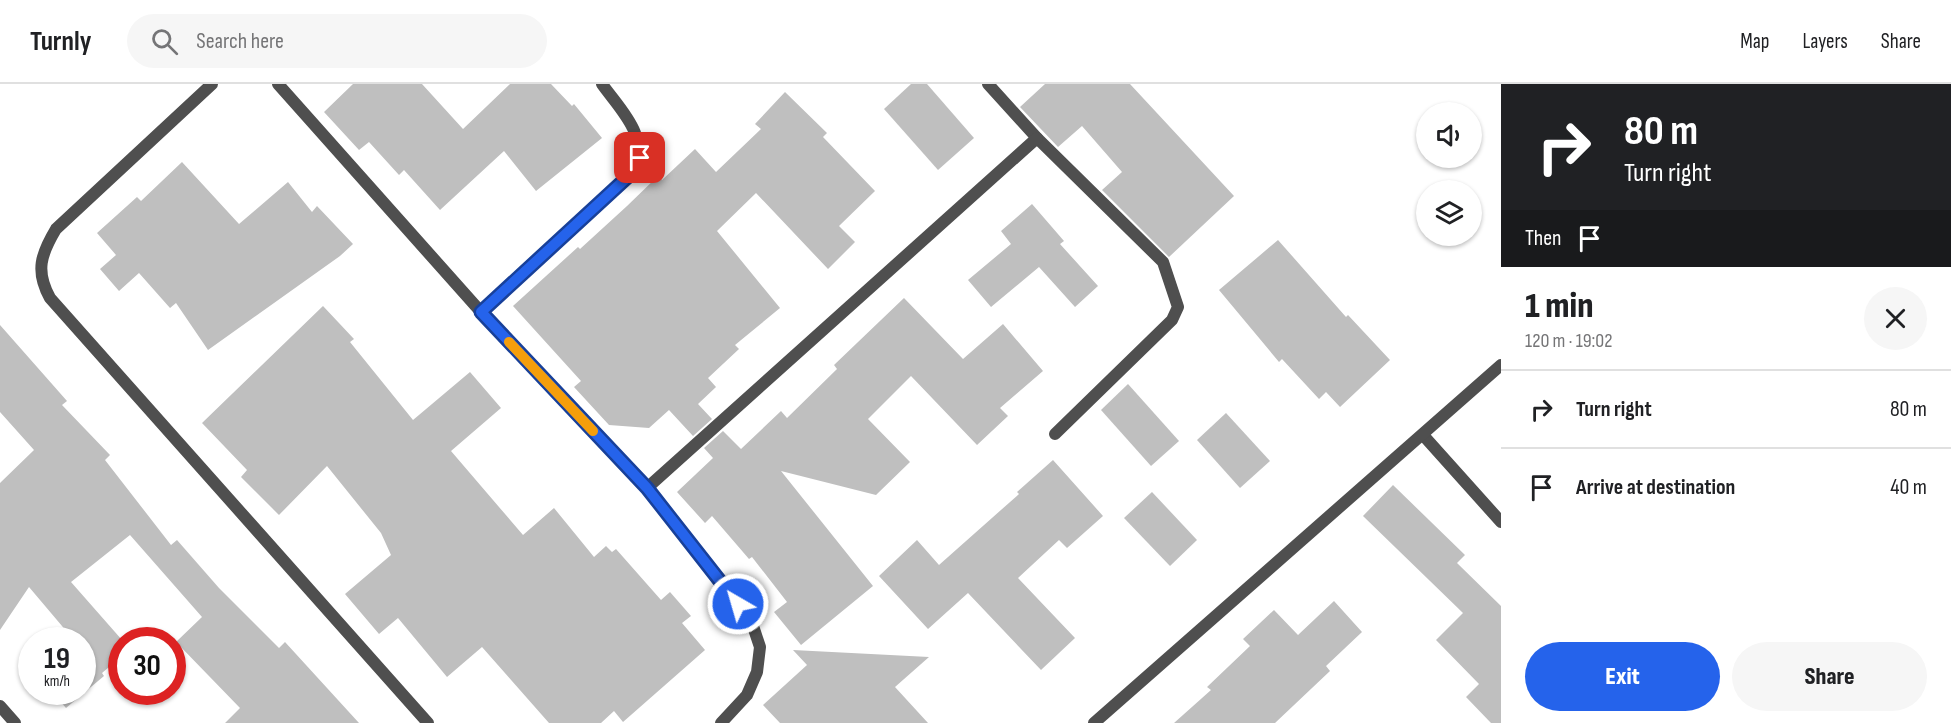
<!DOCTYPE html>
<meta charset="utf-8">
<style>
:root{--surface:#fff;--page:#f6f6f6;--text:#202124;--muted:#757577;--line:#e0e0e0;--accent:#2563eb}
body{margin:0;font-family:"Sofia Sans Condensed",sans-serif;background:var(--page);color:var(--text);height:100vh;display:flex;flex-direction:column;font-size:22px;white-space:nowrap}
*{box-sizing:border-box;margin:0}
p{font-size:20px;color:var(--muted)}
.icon{flex:none;width:33px;height:33px;fill:none;stroke:currentColor;stroke-width:2;stroke-linecap:round;stroke-linejoin:round}
.map{position:relative;flex:1;overflow:hidden}
.side{display:flex;flex-direction:column;background:var(--surface);width:450px}
.side>*{flex:none}
.hud{background:#202124;color:#fff;overflow:hidden}
.tools{position:absolute;left:1416px;top:18px;display:grid;gap:12px}
.tools a{display:grid;place-items:center;width:66px;height:66px;border-radius:50%;background:var(--surface);box-shadow:0 2px 4px #0004;font-size:30px}
.speed{position:absolute;left:18px;top:543px;display:flex;gap:12px;font-size:30px;font-weight:700;text-align:center}
.speed>*{display:grid;place-content:center;width:78px;height:78px;border-radius:50%;background:var(--surface);box-shadow:0 2px 4px #0004;line-height:1}
.speed small{font-size:15px;font-weight:400}
.speed .limit{border:9px solid #d22;background:#fff;color:#111}
.pin{position:absolute;display:grid;place-items:center;width:51px;height:51px;color:#fff;margin:-26px;border-radius:12px;box-shadow:0 3px 9px #0006}
.me{position:absolute;width:66px;margin:-33px;rotate:322deg;stroke-linejoin:round;filter:drop-shadow(0 0 4px #0008)}
.turn{display:flex;align-items:center;gap:21px;height:126px;padding:0 24px;font-size:27px}
.turn .icon{width:78px;height:78px;stroke-width:2.5}
.turn b{display:block;font-size:42px;line-height:51px}
.then{display:flex;align-items:center;height:57px;padding:0 24px;background:#0003;gap:12px;font-size:22px}
.round{display:grid;place-items:center;flex:none;width:63px;height:63px;border-radius:32px;background:var(--page)}
.summary{display:flex;align-items:center;justify-content:space-between;height:102px;padding:0 24px}
h1{font-size:36px;font-weight:800;line-height:45px}
.action{display:flex;gap:12px;margin-top:auto;padding:12px 24px}
.action a{flex:1;height:69px;border-radius:36px;background:var(--accent);color:#fff;font-size:24px;font-weight:800;line-height:69px;text-align:center}
.action a+a{background:var(--page);color:var(--text)}
ul{padding:0;list-style:none}
li{display:flex;align-items:center;gap:18px;height:78px;padding:0 24px;border-top:2px solid var(--line)}
li div{flex:1}
li b{display:block;font-size:22px}
li em{font-style:normal}
header{display:flex;align-items:center;gap:36px;box-sizing:border-box;height:84px;padding:0 30px;background:var(--surface);border-bottom:2px solid var(--line)}
header strong{font-size:28px}
nav{display:flex;gap:33px;margin-inline-start:auto;font-size:21px}
.search{width:420px;height:54px;background:var(--page);display:flex;align-items:center;gap:15px;box-sizing:border-box;padding:0 21px;border-radius:33px;color:var(--muted);font-size:22px}
main{display:flex;flex:1;min-height:0}
.map>svg:first-child{display:block}
.building{fill:#bfbfbf}
.lines{fill:none;stroke-linecap:round;stroke-linejoin:round}
.street{stroke:#4f4f4f;stroke-width:12}
.route-casing{stroke:#184099;stroke-width:15}
.route{stroke:#2563eb;stroke-width:10}
.slow{stroke:#f59e0b;stroke-width:10}
</style>
<header>
<strong>Turnly</strong>
<div class="search"><svg class="icon" aria-label="search" viewBox="0 0 24 24"><circle cx="10" cy="10" r="6"/><path d="M15 15l6 6"/></svg>Search here</div>
<nav><a>Map</a><a>Layers</a><a>Share</a></nav>
</header>
<main>
<div class="map">
<svg width="1501" height="639" viewBox="0 0 1501 639">
<rect width="100%" height="100%" fill="#fff"/>
<g class="building">
<polygon points="353,0 422,0 463,45 510,0 551,0 572,22 574,20 602,54 536,107 504,67 440,126 404,86 399,91 369,58 359,66 324,28"/>
<polygon points="911,0 927,0 974,54 938,86 884,25"/>
<polygon points="1045,0 1130,0 1234,112 1169,173 1102,106 1122,88 1082,42 1058,63 1020,23"/>
<polygon points="785,8 827,49 823,53 875,107 839,142 855,158 828,185 756,109 717,147 780,224 735,261 739,265 708,294 716,303 698,320 712,335 693,352 669,326 649,344 609,341 574,303 581,297 513,222 578,163 580,165 627,122 658,92 662,96 695,65 716,88 761,45 755,40"/>
<polygon points="182,78 239,140 288,98 312,128 317,122 353,160 340,172 208,266 176,219 170,224 139,189 119,207 100,185 116,171 97,149 137,113 141,117"/>
<polygon points="1032,120 1064,157 1060,160 1098,202 1075,223 1039,183 991,223 968,196 1011,160 1001,147"/>
<polygon points="1278,156 1346,233 1348,231 1390,276 1340,323 1326,308 1319,315 1282,275 1279,278 1219,206"/>
<polygon points="904,214 963,275 1003,240 1043,287 1000,324 1008,332 977,361 911,292 868,335 910,378 876,411 781,387 873,502 801,561 774,528 787,518 752,473 749,475 712,432 705,439 677,408 713,374 704,364 723,347 741,365 781,327 787,334 837,285 834,281"/>
<polygon points="323,222 354,255 350,258 413,336 470,288 501,324 451,367 523,451 554,424 594,473 606,462 612,468 616,465 661,516 670,508 691,532 682,539 705,566 623,638 614,627 601,639 549,639 482,563 447,593 398,534 379,550 345,510 391,471 381,449 327,382 279,431 241,393 247,386 202,339"/>
<polygon points="0,241 67,317 62,321 110,371 105,376 171,461 177,456 219,504 279,564 285,558 359,639 225,639 240,624 176,558 202,533 130,451 71,498 122,556 122,572 102,589 104,592 66,624 52,608 82,608 82,556 71,556 73,555 29,503 0,546 0,399 34,366 0,328"/>
<polygon points="1128,300 1179,357 1151,382 1101,326"/>
<polygon points="1226,329 1270,377 1240,404 1197,356"/>
<polygon points="1053,376 1103,432 1067,464 1059,456 1018,494 1075,554 1041,586 968,509 928,545 879,492 917,456 939,481 1019,410 1017,408"/>
<polygon points="1393,401 1465,471 1457,479 1501,522 1501,639 1491,639 1466,613 1479,600 1436,556 1463,529 1363,432"/>
<polygon points="1152,408 1197,456 1170,482 1124,434"/>
<polygon points="1334,517 1362,548 1326,582 1330,587 1275,639 1174,639 1211,606 1207,603 1250,562 1243,555 1274,526 1298,551"/>
<polygon points="793,566 929,573 895,603 928,639 780,639 763,621 807,581"/>
</g>
<g class="lines">
<g class="street">
<path d="M212,0L56,145C41,170 35,187 50,214L428,639"/>
<polyline points="278,0 481,228 647,404 751,536 760,563 757,588 747,611 721,639"/>
<polyline points="988,0 1037,54 1163,178 1178,223 1172,236 1055,350"/>
<path d="M481,228L633,88C650,52 622,28 602,0"/>
<polyline points="1423,351 1501,438"/>
<polyline points="647,404 1037,54"/>
<polyline points="0,622 15,639"/>
<polyline points="1094,639 1501,281"/>
</g>
</g>
<g class="lines">
<defs>
<polyline id="route" points="640,74 633,88 481,228 647,404 738,520"/>
</defs>
<use href="#route" class="route-casing"/>
<use href="#route" class="route"/>
<polyline class="slow" points="509,258 593,347"/>
</g>
</svg>
<div class="tools">
<a><svg class="icon" aria-label="sound" viewBox="0 0 24 24"><path d="M4 9h4l5-4v14l-5-4H4zM17 9q2 3 0 6"/></svg></a>
<a><svg class="icon" aria-label="layers" viewBox="0 0 24 24"><path d="M12 4l9 5-9 5-9-5zM3 14l9 5 9-5"/></svg></a>
</div>
<div class="speed"><div>19<small>km/h</small></div><div class="limit">30</div></div>
<div class="pin" style="left:640px;top:74px;background:#d93025"><svg class="icon" aria-label="arrive" viewBox="0 0 24 24"><path d="M6 21V4h12l-3 4 3 4H6"/></svg></div>
<svg class="me" style="left:738px;top:520px" viewBox="-20 -20 40 40"><circle r="17" fill="#2563eb" stroke="#fff" stroke-width="3"/><path d="M0-11L8 9 0 5-8 9z" fill="#fff"/></svg>
</div>
<section class="side">
<div class="hud">
<div class="turn"><svg class="icon" aria-label="right" viewBox="0 0 24 24"><path d="M7 20v-9h11M14 6l5 5-5 5"/></svg><div><b>80 m</b>Turn right</div></div>
<div class="then">Then<svg class="icon" aria-label="arrive" viewBox="0 0 24 24"><path d="M6 21V4h12l-3 4 3 4H6"/></svg></div>
</div>
<div class="summary"><div><h1>1 min</h1><p>120 m · 19:02</p></div><a class="round"><svg class="icon" aria-label="close" viewBox="0 0 24 24"><path d="M6 6l12 12M18 6L6 18"/></svg></a></div>
<ul>
<li><svg class="icon" aria-label="right" viewBox="0 0 24 24"><path d="M7 20v-9h11M14 6l5 5-5 5"/></svg><div><b>Turn right</b></div><em>80 m</em></li>
<li><svg class="icon" aria-label="arrive" viewBox="0 0 24 24"><path d="M6 21V4h12l-3 4 3 4H6"/></svg><div><b>Arrive at destination</b></div><em>40 m</em></li>
</ul>
<div class="action"><a>Exit</a><a>Share</a></div>
</section>
</main>
